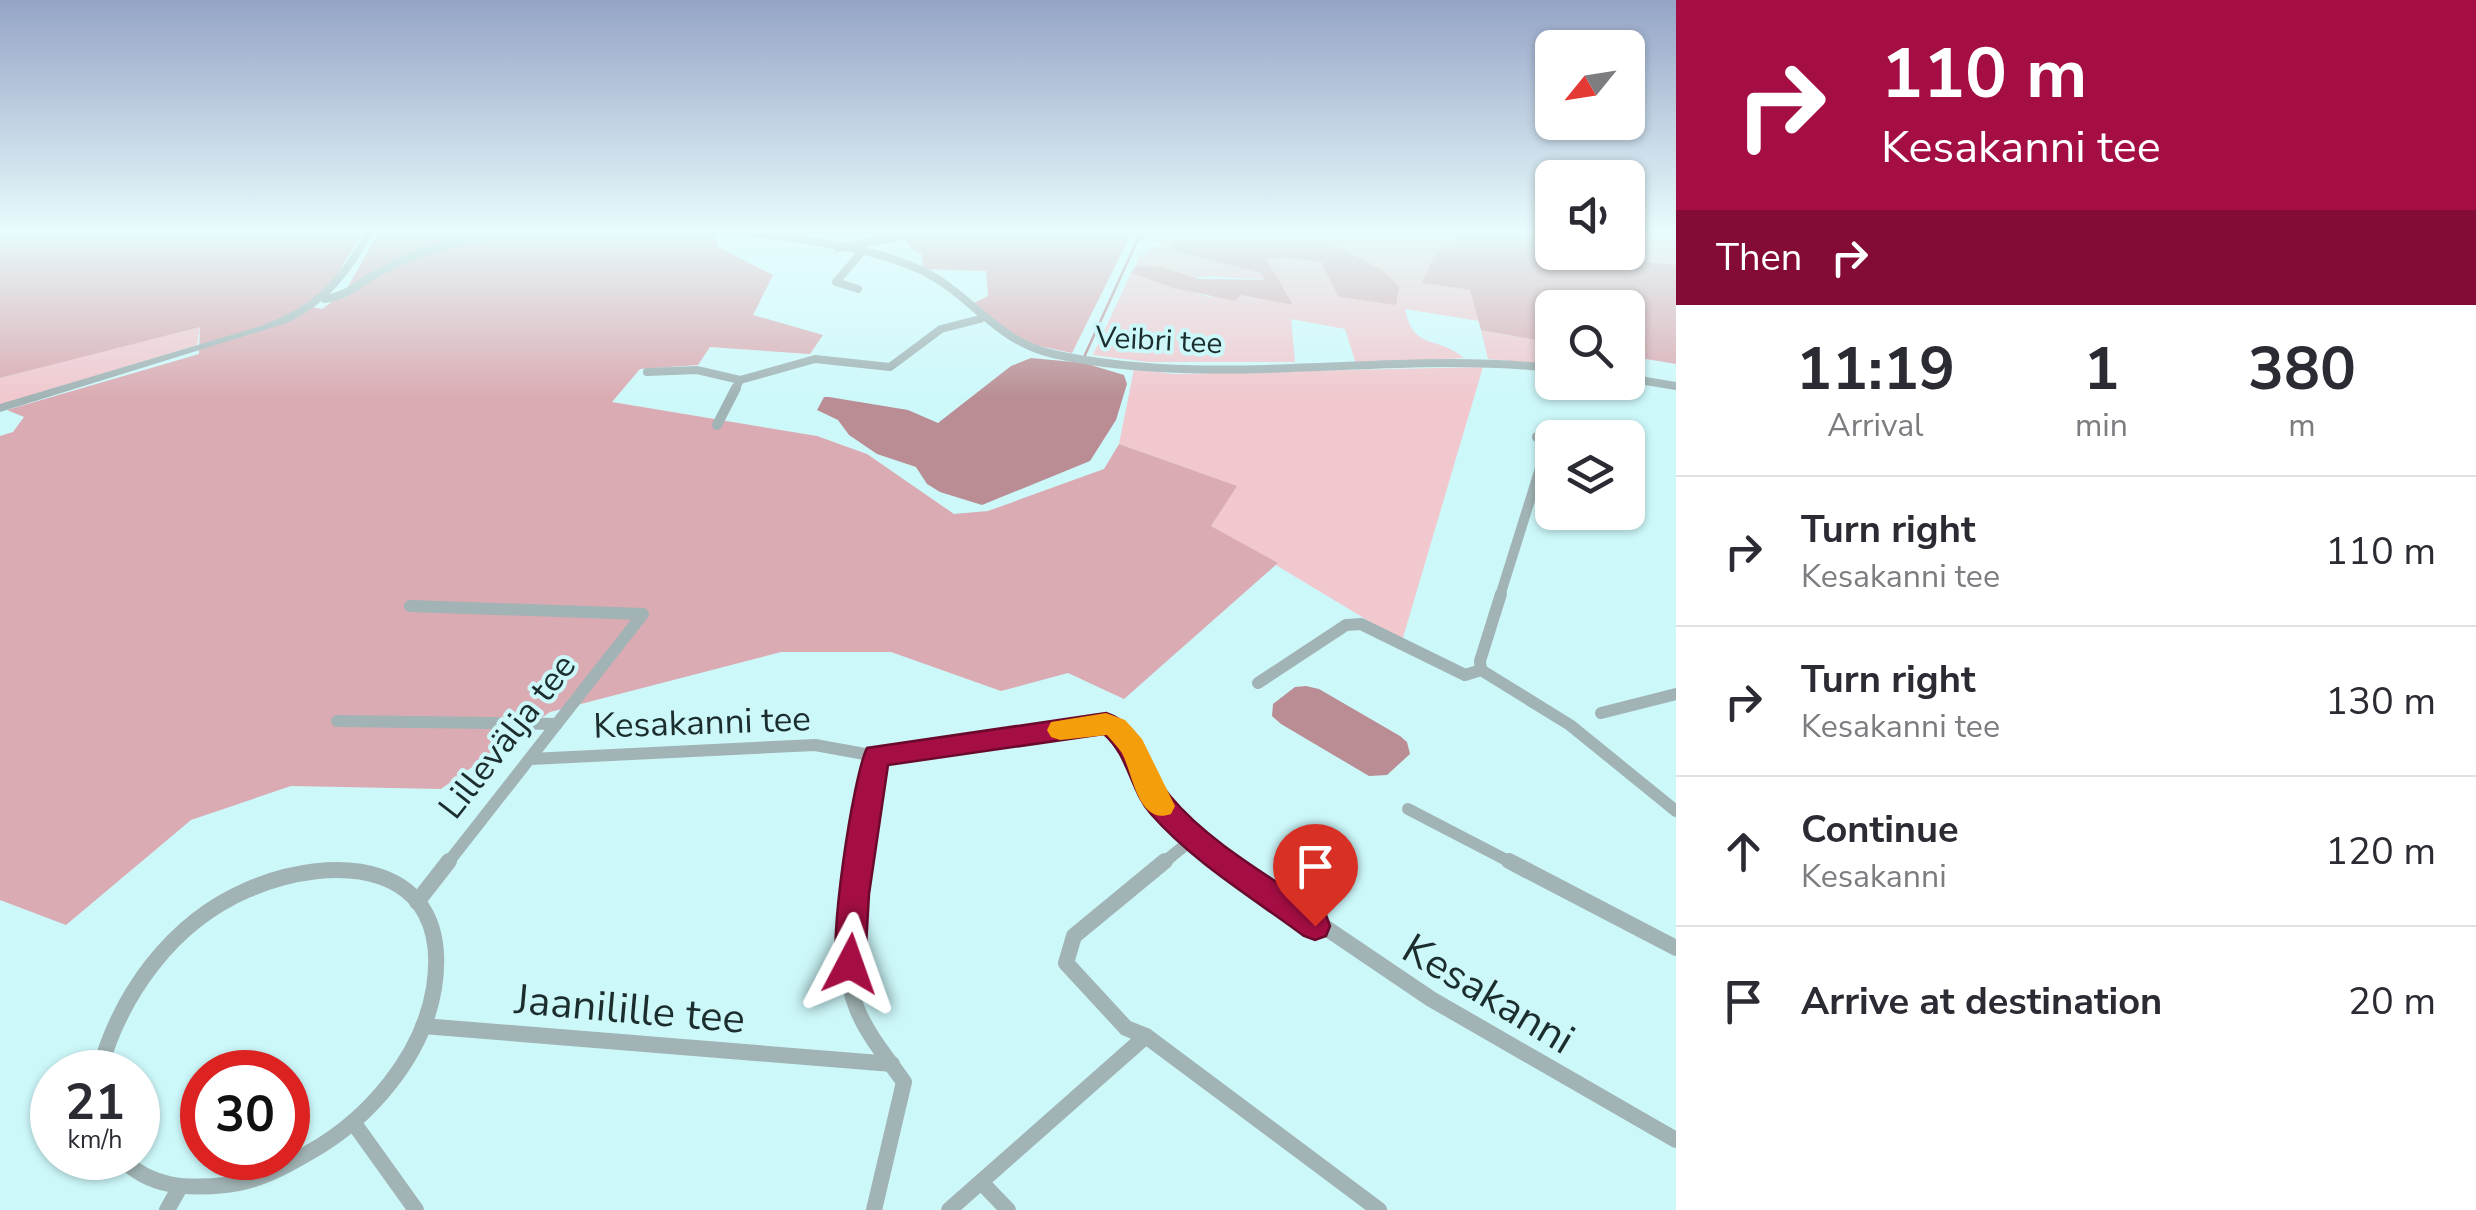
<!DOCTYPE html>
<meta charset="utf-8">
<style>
:root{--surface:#fff;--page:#f7f7f7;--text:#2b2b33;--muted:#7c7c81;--line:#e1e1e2}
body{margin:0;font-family:"Nunito Sans",sans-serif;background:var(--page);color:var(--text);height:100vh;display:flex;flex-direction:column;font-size:38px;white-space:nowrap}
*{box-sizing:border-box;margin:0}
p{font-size:32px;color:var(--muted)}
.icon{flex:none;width:55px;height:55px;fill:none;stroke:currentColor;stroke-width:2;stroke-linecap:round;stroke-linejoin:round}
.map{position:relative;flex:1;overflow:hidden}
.details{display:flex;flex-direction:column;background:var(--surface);width:800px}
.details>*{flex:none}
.top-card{background:#a50e44;color:#fff;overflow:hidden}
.needle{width:65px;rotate:240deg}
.tools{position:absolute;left:1535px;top:30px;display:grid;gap:20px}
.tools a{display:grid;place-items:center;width:110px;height:110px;border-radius:15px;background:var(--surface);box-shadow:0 2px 8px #0004;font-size:50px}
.speed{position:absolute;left:30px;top:1050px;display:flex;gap:20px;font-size:50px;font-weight:700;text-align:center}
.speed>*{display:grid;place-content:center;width:130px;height:130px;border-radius:50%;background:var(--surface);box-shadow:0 2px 8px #0004;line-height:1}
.speed small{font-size:25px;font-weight:400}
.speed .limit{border:15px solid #d22;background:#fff;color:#111}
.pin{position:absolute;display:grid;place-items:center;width:85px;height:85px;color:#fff;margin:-102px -42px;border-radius:50% 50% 50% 0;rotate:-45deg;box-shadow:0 0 10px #0007}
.pin .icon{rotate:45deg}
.me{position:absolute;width:110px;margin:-55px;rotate:4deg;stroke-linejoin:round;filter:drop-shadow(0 0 8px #0008)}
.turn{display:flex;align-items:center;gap:35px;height:210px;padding:0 40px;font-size:45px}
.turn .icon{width:130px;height:130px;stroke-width:2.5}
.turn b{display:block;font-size:70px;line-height:85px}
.then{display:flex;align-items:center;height:95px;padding:0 40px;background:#0003;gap:20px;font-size:38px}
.eta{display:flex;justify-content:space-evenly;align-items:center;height:170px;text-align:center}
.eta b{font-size:60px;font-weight:700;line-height:70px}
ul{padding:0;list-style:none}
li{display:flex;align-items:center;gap:30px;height:150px;padding:0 40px;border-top:2px solid var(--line)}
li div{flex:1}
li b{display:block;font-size:38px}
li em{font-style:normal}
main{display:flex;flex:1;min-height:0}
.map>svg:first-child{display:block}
.green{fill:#f0c8ce}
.forest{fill:#daabb2}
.water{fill:#b98d93}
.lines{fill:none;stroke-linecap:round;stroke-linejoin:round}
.stream{stroke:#b98d93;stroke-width:2.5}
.minor-far3{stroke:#a1b3b4;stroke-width:8}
.minor-far2{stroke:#a1b3b4;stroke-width:10}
.minor-far1{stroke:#a1b3b4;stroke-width:12}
.minor{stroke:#a1b3b4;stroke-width:16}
.tertiary{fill:#a1b3b4;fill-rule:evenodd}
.route{fill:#a50e44;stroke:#6b092c;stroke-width:2.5}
.slow{fill:#f59e0b}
.labels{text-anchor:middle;stroke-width:8;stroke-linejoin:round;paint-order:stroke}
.far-street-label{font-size:30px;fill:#1c2d2e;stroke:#cdf8fa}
.street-label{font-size:35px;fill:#1c2d2e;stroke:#cdf8fa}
.near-street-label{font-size:42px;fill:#1c2d2e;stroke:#cdf8fa}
</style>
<main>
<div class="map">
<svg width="1676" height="1210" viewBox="0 0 1676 1210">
<rect width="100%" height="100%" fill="#cdf8fa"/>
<g class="green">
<path d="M1133,230H1464L1454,243L1436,252L1423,283L1471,290L1479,321L1405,309C1414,352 1436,334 1464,358L1356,364L1345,329L1291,319L1295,362H1148L1093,355L1131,273L1209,297L1241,295L1292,304L1266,260L1324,240L1208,259L1261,273L1267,280L1208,276C1194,281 1156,266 1136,266L1139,257L1163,242L1129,240Z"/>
<polygon points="1628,230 1676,230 1676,265 1554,253 1628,252"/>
<polygon points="200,326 197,345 0,405 0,378"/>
<polygon points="1481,330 1552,343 1552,365 1488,359"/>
<polygon points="1483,367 1402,641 1211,526 1236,486 1119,444 1134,369 1173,374"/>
</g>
<g class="forest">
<polygon points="0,230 364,230 337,275 308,306 322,309 345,292 380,230 711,230 718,247 773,275 753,315 823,335 810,354 710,347 698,365 640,369 612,402 817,436 867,454 954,514 988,511 1104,469 1119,444 1237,486 1211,526 1278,563 1124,699 1068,673 1001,691 891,652 781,652 550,712 441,789 291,786 191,820 66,925 0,900 0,436 13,432 24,417 7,410 199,354 200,327 0,378"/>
<polygon points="897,230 1133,230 1072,353 1025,343 972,304 988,296 986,271 923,269 922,254 913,250"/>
<polygon points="1464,230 1528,230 1551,239 1546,250 1552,252 1676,265 1676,364 1628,356 1628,308 1552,308 1552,343 1481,330 1470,290 1422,283 1436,252 1454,243"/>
<polygon points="1324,240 1382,270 1399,286 1396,305 1339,297 1321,262 1280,257 1267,260 1293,305 1241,295 1235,301 1174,288 1131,273 1136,266 1161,267 1200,279 1265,280 1261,273 1174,251 1169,241"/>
</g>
<g class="water">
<polygon points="1031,358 1084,363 1124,375 1127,384 1116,420 1090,461 982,505 940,492 927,484 916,467 877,454 849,435 838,420 817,410 824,397 829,397 908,410 938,423 1011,366"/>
<polygon points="1306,686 1319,689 1400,736 1407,742 1410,754 1387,775 1369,776 1281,724 1272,716 1273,704 1295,687"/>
</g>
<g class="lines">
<polyline class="stream" points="1085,355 1142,230"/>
<g class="minor-far3">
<path d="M736,230C797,240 864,244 921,270C970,293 997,342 1053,354C1218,390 1387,350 1552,368"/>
<polyline points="838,248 929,231 976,230"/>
<polyline points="858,289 836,282 860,254"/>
<path d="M325,299C350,295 360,282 381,271C424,247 471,239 519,230"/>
<polyline points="647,372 697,370 740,380 815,359 890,367 941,329 980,319"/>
<polyline points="1628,378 1676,386"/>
<polyline points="735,390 740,380"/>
</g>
<g class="minor-far2">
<polyline points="717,425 736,388"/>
<polyline points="1552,447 1537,437 1543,434 1557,438"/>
<polyline points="1500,596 1547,446"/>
</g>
<g class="minor-far1">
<polyline points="410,606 643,614 447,864"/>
<polyline points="1481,670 1480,661 1501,594"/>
<polyline points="1258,683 1346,625 1361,624 1465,675 1481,670 1570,725 1676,811"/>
<polyline points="1601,713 1676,694"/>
<polyline points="337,721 557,724"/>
<path d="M531,759L815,745L876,756L1106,724C1138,741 1137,776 1157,802C1177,827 1205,845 1231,864"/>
<polyline points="1408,809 1514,864"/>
<polyline points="857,864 876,756"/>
<polyline points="1162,864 1195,837"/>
</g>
<g class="minor">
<path d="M857,861C850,908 839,965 857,1009C868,1036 888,1059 904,1082L874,1210"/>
<polyline points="1165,861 1074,936 1066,963 1126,1028 1146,1036 1379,1210"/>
<polyline points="1227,861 1431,999 1676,1140"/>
<polyline points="1509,861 1676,948"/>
<polyline points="417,902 449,861"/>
<polyline points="423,1026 892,1064"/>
<path d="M99,1072C120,995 171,923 247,890C334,852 454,860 434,988C423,1056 369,1119 310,1152C285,1167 257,1182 226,1185C187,1189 151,1188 121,1158"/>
<polyline points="353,1122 416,1210"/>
<polyline points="981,1182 1008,1210"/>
<polyline points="167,1210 180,1187"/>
<polyline points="949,1210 1146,1036"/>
</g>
<path class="tertiary" d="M367,230H375C351,272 332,301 287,323L0,412V404L258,327C317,305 335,282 367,230Z"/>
</g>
<linearGradient id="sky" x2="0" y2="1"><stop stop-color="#95a4c6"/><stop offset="0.58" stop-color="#e8fcfd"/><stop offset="1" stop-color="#e8fcfd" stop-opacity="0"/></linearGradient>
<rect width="1676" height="399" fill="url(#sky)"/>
<path class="route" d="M1106,713C1148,727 1145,767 1170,796C1211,845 1275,879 1326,915L1330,926L1326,936L1315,940L1304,936C1253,898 1193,862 1151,814C1130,790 1129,756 1104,734L888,765L869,894L865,964L861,975L850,980L838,975C827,949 853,776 867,748Z"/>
<path class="slow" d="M1106,713L1125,720L1142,739L1175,806L1171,814C1138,826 1133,774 1122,753C1118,747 1112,741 1107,735L1060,740L1051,737L1047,730L1051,722Z"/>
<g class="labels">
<g class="far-street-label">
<text transform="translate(1159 340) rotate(3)" y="10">Veibri tee</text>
</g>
<g class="street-label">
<text transform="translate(702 722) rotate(-2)" y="12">Kesakanni tee</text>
<text transform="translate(507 736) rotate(-52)" y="12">Lillevälja tee</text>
</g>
<g class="near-street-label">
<text transform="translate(1489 993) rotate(31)" y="15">Kesakanni</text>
<text transform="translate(630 1008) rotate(5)" y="15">Jaanilille tee</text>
</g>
</g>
</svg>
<div class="tools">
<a><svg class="needle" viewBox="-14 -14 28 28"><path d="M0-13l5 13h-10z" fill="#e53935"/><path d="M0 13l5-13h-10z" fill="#7c7c81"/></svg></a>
<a><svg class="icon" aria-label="sound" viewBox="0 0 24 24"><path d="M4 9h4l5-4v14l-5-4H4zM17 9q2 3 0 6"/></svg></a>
<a><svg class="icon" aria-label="search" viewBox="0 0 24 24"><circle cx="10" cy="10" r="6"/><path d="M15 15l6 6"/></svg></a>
<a><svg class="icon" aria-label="layers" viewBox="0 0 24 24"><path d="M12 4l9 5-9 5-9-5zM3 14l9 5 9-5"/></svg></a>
</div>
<div class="speed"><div>21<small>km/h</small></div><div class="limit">30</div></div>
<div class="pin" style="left:1315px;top:926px;background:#d93025"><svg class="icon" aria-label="arrive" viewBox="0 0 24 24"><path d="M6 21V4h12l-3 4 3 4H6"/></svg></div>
<svg class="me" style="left:850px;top:964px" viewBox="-20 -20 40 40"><path d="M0-17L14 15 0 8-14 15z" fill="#a50e44" stroke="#fff" stroke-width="4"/></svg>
</div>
<section class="details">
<div class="top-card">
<div class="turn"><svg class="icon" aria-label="right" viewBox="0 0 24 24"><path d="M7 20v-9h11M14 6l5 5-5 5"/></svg><div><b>110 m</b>Kesakanni tee</div></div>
<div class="then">Then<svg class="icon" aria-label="right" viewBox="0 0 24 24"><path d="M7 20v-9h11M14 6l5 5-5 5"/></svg></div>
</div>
<div class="eta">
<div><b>11:19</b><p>Arrival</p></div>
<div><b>1</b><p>min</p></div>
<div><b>380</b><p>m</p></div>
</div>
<ul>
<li><svg class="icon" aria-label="right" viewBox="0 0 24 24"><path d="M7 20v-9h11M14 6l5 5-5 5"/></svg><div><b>Turn right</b><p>Kesakanni tee</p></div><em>110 m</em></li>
<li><svg class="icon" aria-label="right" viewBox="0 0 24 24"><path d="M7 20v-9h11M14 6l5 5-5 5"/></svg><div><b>Turn right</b><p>Kesakanni tee</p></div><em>130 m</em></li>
<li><svg class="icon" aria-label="ahead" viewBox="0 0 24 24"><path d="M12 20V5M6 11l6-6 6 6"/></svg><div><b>Continue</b><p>Kesakanni</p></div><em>120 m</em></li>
<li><svg class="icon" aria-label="arrive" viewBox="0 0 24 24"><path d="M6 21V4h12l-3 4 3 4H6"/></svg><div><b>Arrive at destination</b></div><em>20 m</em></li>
</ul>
</section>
</main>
